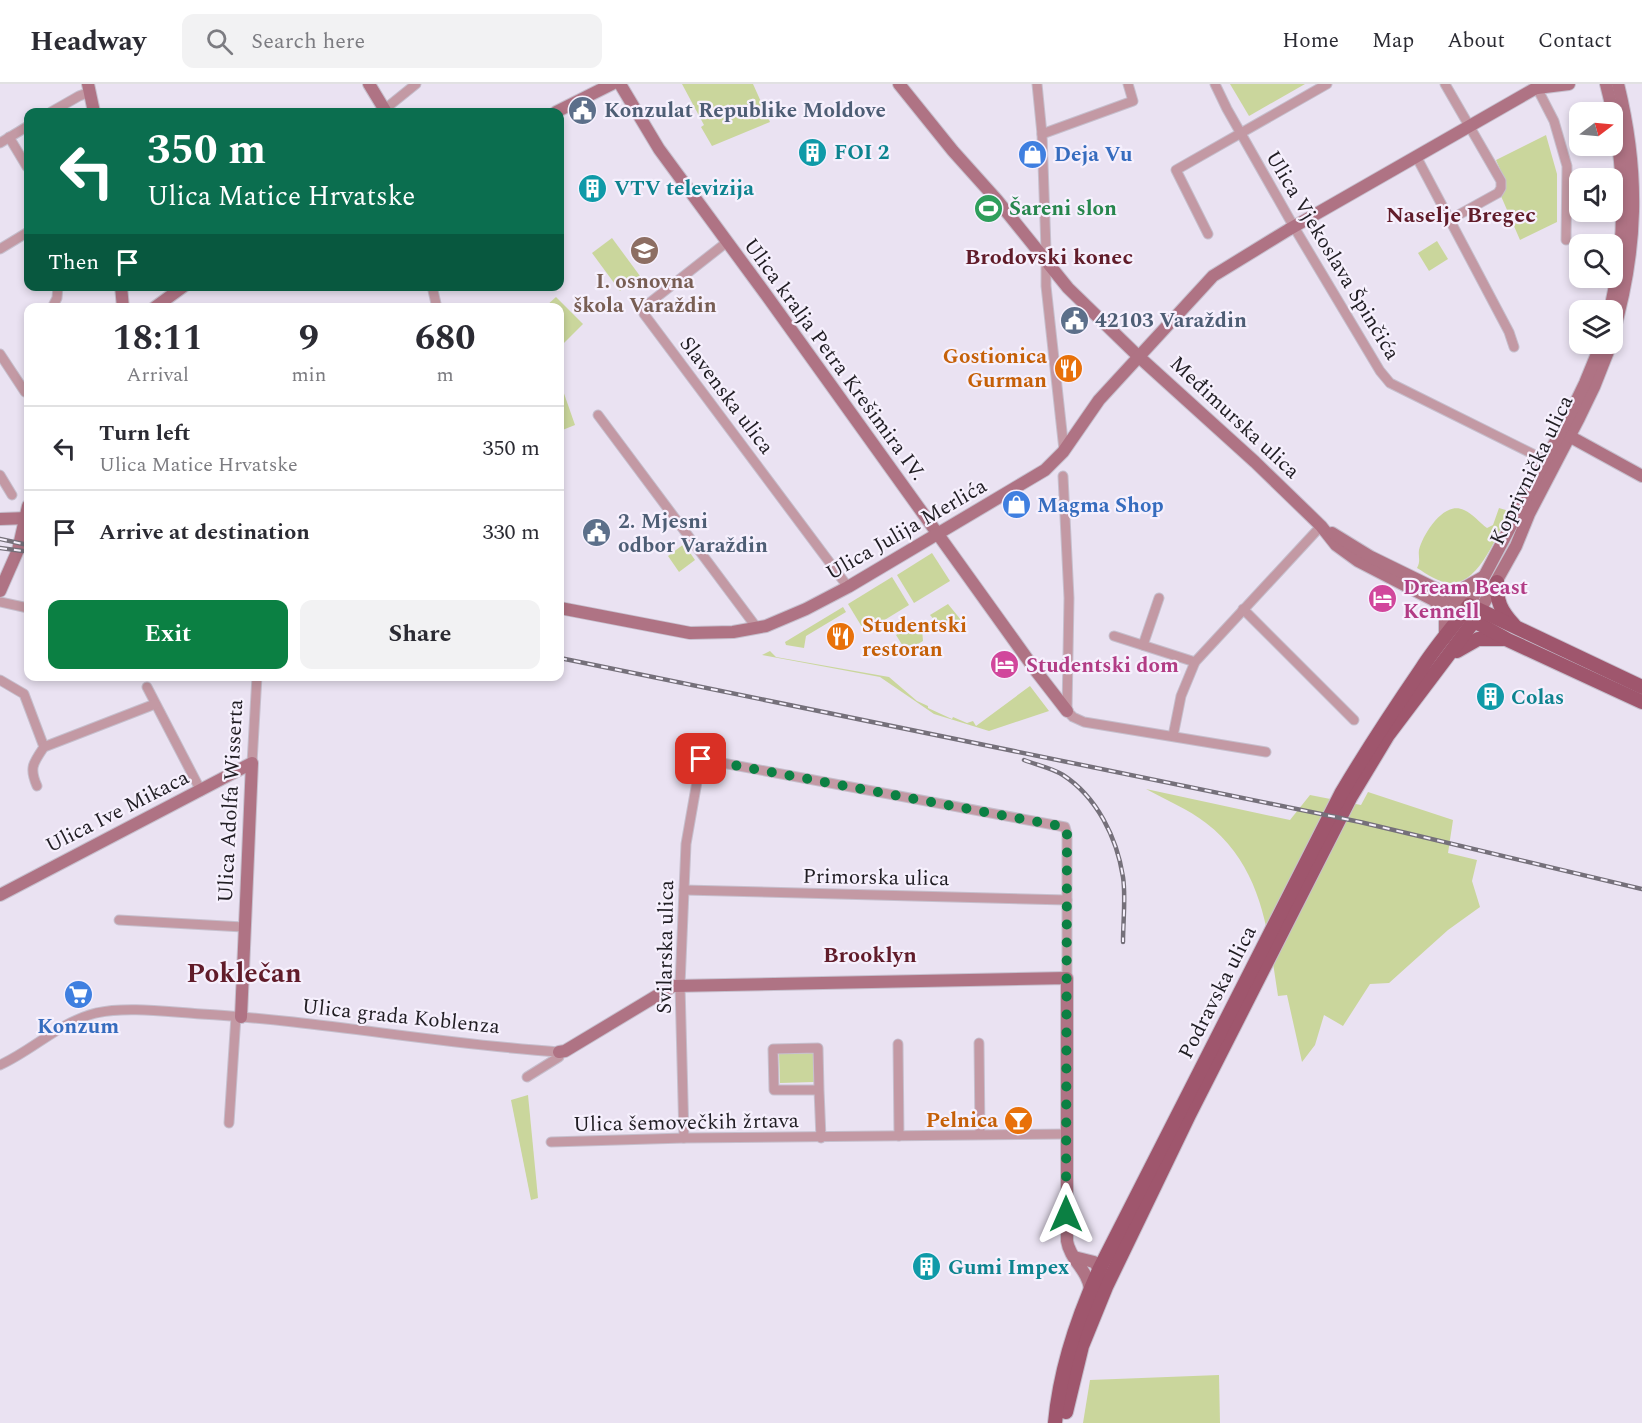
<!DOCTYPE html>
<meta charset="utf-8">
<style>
:root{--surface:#fff;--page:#f2f2f3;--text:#2b2b33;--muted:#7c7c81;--line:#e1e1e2;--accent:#0b8043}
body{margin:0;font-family:Spectral,serif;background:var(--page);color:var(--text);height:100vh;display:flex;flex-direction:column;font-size:22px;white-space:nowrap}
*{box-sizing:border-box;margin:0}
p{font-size:20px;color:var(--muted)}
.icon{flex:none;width:33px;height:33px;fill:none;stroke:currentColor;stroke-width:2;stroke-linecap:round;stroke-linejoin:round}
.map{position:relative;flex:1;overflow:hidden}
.sheet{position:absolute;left:24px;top:219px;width:540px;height:378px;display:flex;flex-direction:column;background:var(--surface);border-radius:12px;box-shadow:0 3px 9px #0003}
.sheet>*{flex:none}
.top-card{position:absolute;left:24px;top:24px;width:540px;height:183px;border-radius:12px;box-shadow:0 3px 9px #0003;background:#0b6e4f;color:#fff;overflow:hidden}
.needle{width:39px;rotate:74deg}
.fabs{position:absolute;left:1569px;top:18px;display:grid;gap:12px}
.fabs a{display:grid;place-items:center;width:54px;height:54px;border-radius:12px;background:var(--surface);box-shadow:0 3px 9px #0003;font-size:30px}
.pin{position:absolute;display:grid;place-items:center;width:51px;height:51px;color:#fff;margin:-26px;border-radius:12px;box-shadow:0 3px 9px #0006}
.me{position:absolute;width:66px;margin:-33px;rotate:0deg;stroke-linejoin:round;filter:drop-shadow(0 0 4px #0008)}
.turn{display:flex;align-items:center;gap:21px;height:126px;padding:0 24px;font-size:27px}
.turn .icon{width:78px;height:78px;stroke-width:2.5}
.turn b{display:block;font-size:42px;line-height:51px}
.then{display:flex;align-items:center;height:57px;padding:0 24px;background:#0003;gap:12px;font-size:22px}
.eta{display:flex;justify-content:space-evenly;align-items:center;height:102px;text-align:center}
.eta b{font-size:36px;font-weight:700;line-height:42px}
.button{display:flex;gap:12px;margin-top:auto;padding:12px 24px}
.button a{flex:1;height:69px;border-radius:12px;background:var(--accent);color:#fff;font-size:24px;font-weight:700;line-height:69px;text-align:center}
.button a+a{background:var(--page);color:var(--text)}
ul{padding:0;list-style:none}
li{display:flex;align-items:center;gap:18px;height:84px;padding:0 24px;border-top:2px solid var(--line)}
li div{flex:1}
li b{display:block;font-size:22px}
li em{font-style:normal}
header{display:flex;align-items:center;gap:36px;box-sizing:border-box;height:84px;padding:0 30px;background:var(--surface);border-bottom:2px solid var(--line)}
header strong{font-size:28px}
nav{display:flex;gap:33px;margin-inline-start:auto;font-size:21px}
.search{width:420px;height:54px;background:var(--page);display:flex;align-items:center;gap:15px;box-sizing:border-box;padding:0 21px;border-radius:12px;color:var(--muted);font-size:22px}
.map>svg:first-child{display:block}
.green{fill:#cad69c}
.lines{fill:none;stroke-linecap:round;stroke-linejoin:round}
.street-casing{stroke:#c6bfcd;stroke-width:11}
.secondary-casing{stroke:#c6bfcd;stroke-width:14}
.primary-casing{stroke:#c6bfcd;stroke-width:16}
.street{stroke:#c399a4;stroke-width:9}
.secondary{stroke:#af7384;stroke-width:12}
.primary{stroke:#9f566d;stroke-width:14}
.rail-casing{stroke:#75707a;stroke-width:4.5}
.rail{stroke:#f6f0fd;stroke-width:2;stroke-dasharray:7;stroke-linecap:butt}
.route{stroke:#0b8043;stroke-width:10;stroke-dasharray:0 18}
.labels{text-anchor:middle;stroke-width:4.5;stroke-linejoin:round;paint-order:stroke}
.service-label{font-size:21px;font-weight:bold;fill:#4e5e75;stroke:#f6f0fd;text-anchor:start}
.culture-label{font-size:21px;font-weight:bold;fill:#0d838f;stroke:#f6f0fd;text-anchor:start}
.shop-label{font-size:21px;font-weight:bold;fill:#366cbe;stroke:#f6f0fd;text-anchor:start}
.leisure-label{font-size:21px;font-weight:bold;fill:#27864d;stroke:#f6f0fd;text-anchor:start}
.street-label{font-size:21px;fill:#201d23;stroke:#f6f0fd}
.education-label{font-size:21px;font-weight:bold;fill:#785e54;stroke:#f6f0fd}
.food-label{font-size:21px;font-weight:bold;fill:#c56008;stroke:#f6f0fd;text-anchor:end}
.hotel-label{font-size:21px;font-weight:bold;fill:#b23c85;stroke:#f6f0fd;text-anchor:start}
.neighbourhood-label{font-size:22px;font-weight:bold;fill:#611c2a;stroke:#f6f0fd}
.district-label{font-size:27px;font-weight:bold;fill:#611c2a;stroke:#f6f0fd}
</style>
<header>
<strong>Headway</strong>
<div class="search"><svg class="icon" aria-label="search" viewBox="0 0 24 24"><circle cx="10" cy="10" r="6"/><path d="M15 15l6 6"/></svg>Search here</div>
<nav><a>Home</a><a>Map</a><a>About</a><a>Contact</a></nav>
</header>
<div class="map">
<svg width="1642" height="1339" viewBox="0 0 1642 1339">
<rect width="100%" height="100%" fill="#eae2f2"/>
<g class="green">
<polygon points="682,0 753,0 770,38 712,62 701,43 704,41"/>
<polygon points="1230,0 1305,0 1249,32"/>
<polygon points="1546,51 1557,90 1557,138 1520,156 1501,112 1506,99 1496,76"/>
<polygon points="612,154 640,192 620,207 592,169"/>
<polygon points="1437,157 1448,175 1429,187 1418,169"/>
<polygon points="556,213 583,240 560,263 560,224 545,223"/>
<polygon points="560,298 575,341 560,347"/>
<path d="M1499,424L1509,427C1498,448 1480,500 1451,499C1439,499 1427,490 1417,484C1421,477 1418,473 1419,466C1423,450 1444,416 1464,426C1472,429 1480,439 1487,444L1493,441Z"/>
<polygon points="684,460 695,476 679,488 668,472"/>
<polygon points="932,469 950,497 914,519 897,491"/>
<polygon points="892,493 909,521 865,548 848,520"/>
<polygon points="948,520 961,536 943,546 930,531"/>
<polygon points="843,523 846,528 806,552 804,564 786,561 785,558"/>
<polygon points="913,541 916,547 922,545 923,557 906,567 896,551"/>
<polygon points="770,567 776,573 889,593 917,617 928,622 928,624 952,635 953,633 967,639 973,637 976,642 1030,602 1049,627 989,647 934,630 880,593 762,571"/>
<path d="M1146,705L1290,736L1310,711L1361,721L1368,708L1453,736L1448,769L1477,776L1472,797L1480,823L1448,846L1389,899L1370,900L1343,942L1324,931L1315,961L1302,978L1287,911L1278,912C1268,847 1262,782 1206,739C1188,725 1166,716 1146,705Z"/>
<polygon points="813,969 814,998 780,999 779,970"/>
<polygon points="528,1011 538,1114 531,1116 511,1016"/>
<polygon points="1219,1291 1220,1339 1083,1339 1090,1296"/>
</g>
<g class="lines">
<defs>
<g id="street">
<polyline points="1037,0 1042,50 1046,166 1046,202 1064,366"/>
<polyline points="1215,0 1227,25 1294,143 1380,287 1390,299 1547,377"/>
<polyline points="1445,0 1501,97 1501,104 1498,109 1451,135"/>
<polyline points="1537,4 1554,37 1567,82 1566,156"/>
<polyline points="385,25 416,0"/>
<polyline points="51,28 79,12 90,8"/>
<polyline points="1042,50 1133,17 1128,0"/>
<polyline points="9,53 27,83"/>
<polyline points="0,59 28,42"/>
<polyline points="1416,72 1509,248 1514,263"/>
<polyline points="1208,150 1176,86 1327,0"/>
<polyline points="727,158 648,220 644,224 644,230 848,503"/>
<polyline points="0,165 28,148"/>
<polyline points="432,202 437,224"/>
<polyline points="52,224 57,214 58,202"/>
<polyline points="0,270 25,308"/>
<polyline points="598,331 757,544"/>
<polyline points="0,391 12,411"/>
<polyline points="1063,392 1069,514 1067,627 1073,633 1084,638 1266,668"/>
<polyline points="0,518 28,524"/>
<polyline points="1243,525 1354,636"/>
<polyline points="1114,552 1195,578"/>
<polyline points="1143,561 1159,514"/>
<polyline points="0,596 24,610 44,663"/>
<polyline points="147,603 201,707"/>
<polyline points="1173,652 1181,612 1195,578 1321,442"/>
<polyline points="252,679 257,592"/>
<path d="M37,702C29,684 33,679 44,663L155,620"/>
<polyline points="684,806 1067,816"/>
<polyline points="119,836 243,843"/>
<polyline points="979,959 980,1050"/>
<polyline points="898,960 899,1052"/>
<path d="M0,981C33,966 60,938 96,929C127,922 168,928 201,930C321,937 439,960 559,968V973L527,993"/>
<polyline points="819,1006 818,964 773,965 774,1006 819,1006 821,1054"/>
<polyline points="229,1039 236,932"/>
<polyline points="684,1054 680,901 684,806 686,760 701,675 1065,743 1067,750 1067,894"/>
<polyline points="551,1058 684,1054 1067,1050"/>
</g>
<g id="secondary">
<polyline points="88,0 94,28"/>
<polyline points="369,0 386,28"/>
<polyline points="620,0 659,65 767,212 1036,587 1067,627"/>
<polyline points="899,0 953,67 997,116 1068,204 1138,272 1255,378 1321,442 1336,461 1358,477 1474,537 1516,462 1529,430 1579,334 1594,303 1611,260"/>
<path d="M1606,0C1626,76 1628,150 1610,226"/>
<polyline points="1537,4 1569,0"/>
<polyline points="556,28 612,0"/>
<polyline points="121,202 123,224"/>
<polyline points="154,224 184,202"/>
<path d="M1612,254C1638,166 1640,89 1618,0"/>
<polyline points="1569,352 1642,392"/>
<polyline points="0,435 28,434"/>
<polyline points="1332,449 1371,473 1469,521 1570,330 1585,299 1601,260"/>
<polyline points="0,507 18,466 28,422"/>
<polyline points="1444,508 1460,506 1483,493"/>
<polyline points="1436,519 1445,534 1445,554"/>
<polyline points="560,524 690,549 733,548 766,542 806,525 848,503 1045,386 1063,368 1099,316 1213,192 1288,146 1543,0"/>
<polyline points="0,811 252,679 241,933"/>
<path d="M559,968L565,967L673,902L1067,894V1157C1070,1176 1088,1186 1090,1205"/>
<polyline points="1074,1173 1094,1178 1104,1191"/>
</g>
<g id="primary">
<path d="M1497,498C1496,517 1501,527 1514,541"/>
<polyline points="1457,567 1478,555 1503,555"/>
<polyline points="1066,1328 1082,1262 1106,1203 1189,1031 1350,714 1388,651 1474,537 1508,556 1642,618"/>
<path d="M1055,1339C1060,1284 1077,1234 1100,1184L1342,708C1367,666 1394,625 1422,584C1436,562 1454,542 1469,521L1642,603"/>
</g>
</defs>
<use href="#street" class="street-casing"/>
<use href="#secondary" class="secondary-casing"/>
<use href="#primary" class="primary-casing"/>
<use href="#street" class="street"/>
<use href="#secondary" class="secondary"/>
<use href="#primary" class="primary"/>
<defs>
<g id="rail">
<polyline points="0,455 28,461"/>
<polyline points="0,464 23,467"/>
<polyline points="560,574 1360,738 1642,805"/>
<path d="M1024,676C1037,681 1052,684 1063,691C1097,713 1117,754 1123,793C1126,813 1123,837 1123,858"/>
</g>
</defs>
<use href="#rail" class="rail-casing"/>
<use href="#rail" class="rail"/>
</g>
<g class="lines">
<polyline class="route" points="701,675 1065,743 1067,750 1066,1130"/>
</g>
<defs>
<symbol id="civic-disc" viewBox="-11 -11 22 22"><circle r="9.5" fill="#5c6f8a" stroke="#f6f0fd"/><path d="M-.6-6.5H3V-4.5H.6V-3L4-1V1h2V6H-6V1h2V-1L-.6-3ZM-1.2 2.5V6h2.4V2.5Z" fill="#fff"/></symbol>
<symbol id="building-disc" viewBox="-11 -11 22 22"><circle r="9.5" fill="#0f9aa8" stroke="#f6f0fd"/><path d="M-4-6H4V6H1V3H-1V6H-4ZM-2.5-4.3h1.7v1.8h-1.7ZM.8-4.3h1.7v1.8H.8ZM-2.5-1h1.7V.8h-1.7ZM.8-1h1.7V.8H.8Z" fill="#fff"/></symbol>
<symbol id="shop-disc" viewBox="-11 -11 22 22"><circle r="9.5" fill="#3f7fe0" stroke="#f6f0fd"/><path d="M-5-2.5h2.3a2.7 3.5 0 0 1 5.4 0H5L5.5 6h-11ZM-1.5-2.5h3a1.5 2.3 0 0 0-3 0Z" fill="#fff"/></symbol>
<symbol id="stadium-disc" viewBox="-11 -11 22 22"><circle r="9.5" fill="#2e9e5b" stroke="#f6f0fd"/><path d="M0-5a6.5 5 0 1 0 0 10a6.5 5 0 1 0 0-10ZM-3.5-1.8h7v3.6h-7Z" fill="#fff"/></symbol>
<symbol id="school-disc" viewBox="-11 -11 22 22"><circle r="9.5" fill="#8d6e63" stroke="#f6f0fd"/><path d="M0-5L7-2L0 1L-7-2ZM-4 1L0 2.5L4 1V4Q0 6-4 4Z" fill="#fff"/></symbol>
<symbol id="restaurant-disc" viewBox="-11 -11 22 22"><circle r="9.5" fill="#e8710a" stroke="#f6f0fd"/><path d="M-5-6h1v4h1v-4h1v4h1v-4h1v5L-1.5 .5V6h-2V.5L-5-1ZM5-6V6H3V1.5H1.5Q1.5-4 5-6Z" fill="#fff"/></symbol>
<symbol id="hotel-disc" viewBox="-11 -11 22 22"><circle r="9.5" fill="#d1479c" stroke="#f6f0fd"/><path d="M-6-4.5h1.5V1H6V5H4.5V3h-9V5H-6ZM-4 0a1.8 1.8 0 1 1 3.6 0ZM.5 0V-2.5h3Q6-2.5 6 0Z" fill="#fff"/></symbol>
<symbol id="supermarket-disc" viewBox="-11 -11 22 22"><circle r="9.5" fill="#3f7fe0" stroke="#f6f0fd"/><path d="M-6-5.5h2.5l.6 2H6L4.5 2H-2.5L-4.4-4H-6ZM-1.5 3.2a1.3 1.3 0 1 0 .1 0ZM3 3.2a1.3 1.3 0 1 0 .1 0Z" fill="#fff"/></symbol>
<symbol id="bar-disc" viewBox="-11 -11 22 22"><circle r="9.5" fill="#e8710a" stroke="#f6f0fd"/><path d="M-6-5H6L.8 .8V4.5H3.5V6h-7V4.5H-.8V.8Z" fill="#fff"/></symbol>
</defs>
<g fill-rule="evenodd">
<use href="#civic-disc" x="566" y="10" width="33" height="33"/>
<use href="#building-disc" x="796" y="52" width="33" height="33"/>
<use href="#shop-disc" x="1016" y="54" width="33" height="33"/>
<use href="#building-disc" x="576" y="88" width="33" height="33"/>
<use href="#stadium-disc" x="972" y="108" width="33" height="33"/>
<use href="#school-disc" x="628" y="150" width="33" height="33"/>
<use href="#civic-disc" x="1058" y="220" width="33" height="33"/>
<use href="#restaurant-disc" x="1052" y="268" width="33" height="33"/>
<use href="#shop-disc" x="1000" y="404" width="33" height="33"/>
<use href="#civic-disc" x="580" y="432" width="33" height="33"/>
<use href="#hotel-disc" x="1366" y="498" width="33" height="33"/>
<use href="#restaurant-disc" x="824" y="536" width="33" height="33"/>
<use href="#hotel-disc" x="988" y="564" width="33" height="33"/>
<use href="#building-disc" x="1474" y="596" width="33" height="33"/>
<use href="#supermarket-disc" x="62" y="894" width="33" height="33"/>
<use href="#bar-disc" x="1002" y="1020" width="33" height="33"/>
<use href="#building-disc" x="910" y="1166" width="33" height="33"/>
</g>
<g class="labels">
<g class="service-label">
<text x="604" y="33">Konzulat Republike Moldove</text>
<text x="1095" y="243">42103 Varaždin</text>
<text x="618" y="444">2. Mjesni<tspan x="618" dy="24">odbor Varaždin</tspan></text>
</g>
<g class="culture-label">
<text x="834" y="75">FOI 2</text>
<text x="614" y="111">VTV televizija</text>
<text x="1511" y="620">Colas</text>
<text x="948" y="1190">Gumi Impex</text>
</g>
<g class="shop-label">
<text x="1054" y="77">Deja Vu</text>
<text x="1037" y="428">Magma Shop</text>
<text x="78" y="949" text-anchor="middle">Konzum</text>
</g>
<g class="leisure-label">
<text x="1009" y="131">Šareni slon</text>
</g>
<g class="street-label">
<text transform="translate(1333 171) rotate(59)" y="7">Ulica Vjekoslava Špinčića</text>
<text transform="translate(835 275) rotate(54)" y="7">Ulica kralja Petra Krešimira IV.</text>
<text transform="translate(727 311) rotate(53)" y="7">Slavenska ulica</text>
<text transform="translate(1235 333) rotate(43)" y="7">Međimurska ulica</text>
<text transform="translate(1531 386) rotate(-64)" y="7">Koprivnička ulica</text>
<text transform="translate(906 445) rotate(-30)" y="7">Ulica Julija Merlića</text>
<text transform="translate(230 717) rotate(-87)" y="7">Ulica Adolfa Wisserta</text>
<text transform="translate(117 727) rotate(-27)" y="7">Ulica Ive Mikaca</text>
<text transform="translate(876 793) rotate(1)" y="7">Primorska ulica</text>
<text transform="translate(665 863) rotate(-89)" y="7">Svilarska ulica</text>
<text transform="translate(1217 908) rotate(-63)" y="7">Podravska ulica</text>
<text transform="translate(401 932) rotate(6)" y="7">Ulica grada Koblenza</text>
<text transform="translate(686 1038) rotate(-1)" y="7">Ulica šemovečkih žrtava</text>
</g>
<g class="education-label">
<text x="645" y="204">I. osnovna<tspan x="645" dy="24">škola Varaždin</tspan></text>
</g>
<g class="food-label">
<text x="1047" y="279">Gostionica<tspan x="1047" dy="24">Gurman</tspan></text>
<text x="862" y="548" text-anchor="start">Studentski<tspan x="862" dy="24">restoran</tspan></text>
<text x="998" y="1043">Pelnica</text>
</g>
<g class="hotel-label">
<text x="1403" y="510">Dream Beast<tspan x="1403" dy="24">Kennell</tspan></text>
<text x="1026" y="588">Studentski dom</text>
</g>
<g class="neighbourhood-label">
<text x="1461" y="138">Naselje Bregec</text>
<text x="1049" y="180">Brodovski konec</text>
<text x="870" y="878">Brooklyn</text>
</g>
<g class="district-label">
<text x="244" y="898">Poklečan</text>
</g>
</g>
</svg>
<div class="fabs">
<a><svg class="needle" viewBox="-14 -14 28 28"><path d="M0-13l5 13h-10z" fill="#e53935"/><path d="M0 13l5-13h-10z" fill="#7c7c81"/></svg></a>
<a><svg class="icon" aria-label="sound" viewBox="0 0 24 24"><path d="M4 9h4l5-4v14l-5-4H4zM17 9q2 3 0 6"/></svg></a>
<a><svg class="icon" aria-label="search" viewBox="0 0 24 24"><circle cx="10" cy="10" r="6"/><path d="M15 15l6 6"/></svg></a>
<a><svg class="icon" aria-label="layers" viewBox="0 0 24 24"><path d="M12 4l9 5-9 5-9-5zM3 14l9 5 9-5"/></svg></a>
</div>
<div class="pin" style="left:701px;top:675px;background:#d93025"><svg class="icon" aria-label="arrive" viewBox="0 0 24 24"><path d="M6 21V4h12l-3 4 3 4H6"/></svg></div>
<svg class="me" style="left:1066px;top:1130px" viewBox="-20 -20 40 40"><path d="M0-17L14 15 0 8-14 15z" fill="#0b8043" stroke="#fff" stroke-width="4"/></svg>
<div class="top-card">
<div class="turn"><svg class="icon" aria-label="left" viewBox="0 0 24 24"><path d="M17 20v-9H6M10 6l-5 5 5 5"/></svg><div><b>350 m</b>Ulica Matice Hrvatske</div></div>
<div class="then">Then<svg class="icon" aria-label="arrive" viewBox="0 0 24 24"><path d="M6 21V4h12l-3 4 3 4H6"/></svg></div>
</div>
<section class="sheet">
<div class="eta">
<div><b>18:11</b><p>Arrival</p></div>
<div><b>9</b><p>min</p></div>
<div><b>680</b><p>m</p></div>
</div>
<ul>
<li><svg class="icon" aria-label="left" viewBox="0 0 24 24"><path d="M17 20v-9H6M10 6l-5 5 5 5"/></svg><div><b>Turn left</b><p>Ulica Matice Hrvatske</p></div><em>350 m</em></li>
<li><svg class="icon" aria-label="arrive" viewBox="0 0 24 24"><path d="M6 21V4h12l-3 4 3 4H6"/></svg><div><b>Arrive at destination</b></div><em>330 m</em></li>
</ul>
<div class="button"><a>Exit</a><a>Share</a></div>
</section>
</div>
